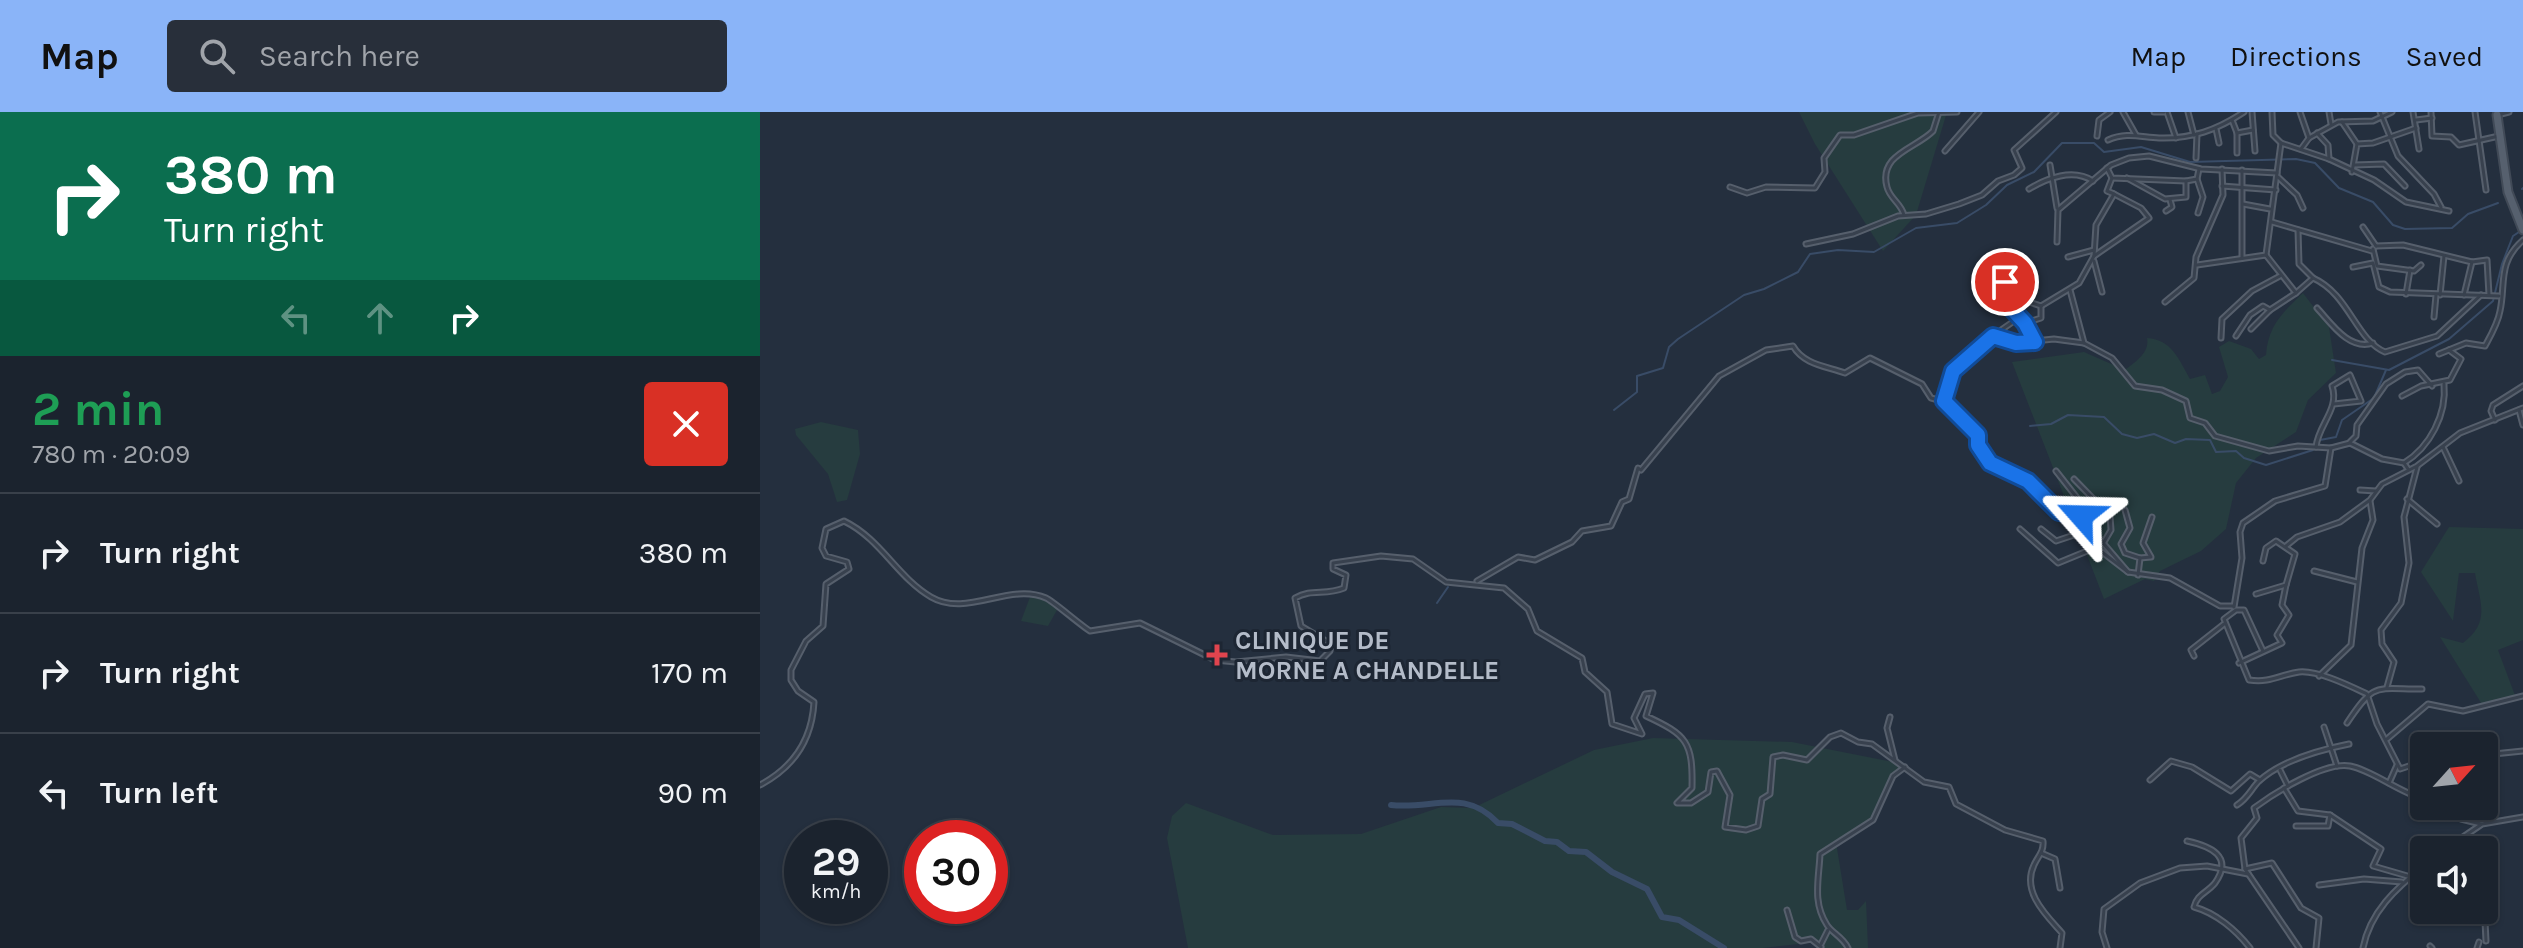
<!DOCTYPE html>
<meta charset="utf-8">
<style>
:root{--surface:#1b232e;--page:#282f3a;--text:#f1f3f6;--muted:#a0a4aa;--line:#39404a;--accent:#8ab4f8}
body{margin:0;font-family:Karla,sans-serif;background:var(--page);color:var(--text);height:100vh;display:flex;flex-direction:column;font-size:30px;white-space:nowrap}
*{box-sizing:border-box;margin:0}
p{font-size:26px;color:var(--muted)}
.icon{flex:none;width:44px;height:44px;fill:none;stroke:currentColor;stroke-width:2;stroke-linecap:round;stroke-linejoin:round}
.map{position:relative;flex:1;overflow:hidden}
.panel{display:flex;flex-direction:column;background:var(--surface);width:760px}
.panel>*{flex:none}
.top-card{background:#0b6e4f;color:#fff;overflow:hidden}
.needle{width:52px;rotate:63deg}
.buttons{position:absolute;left:1650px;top:620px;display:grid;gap:16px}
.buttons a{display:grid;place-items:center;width:88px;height:88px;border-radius:8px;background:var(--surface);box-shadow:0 2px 6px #0004,0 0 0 2px var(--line);font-size:40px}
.speed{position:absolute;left:24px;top:708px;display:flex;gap:16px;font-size:40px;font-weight:700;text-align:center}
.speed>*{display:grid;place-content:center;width:104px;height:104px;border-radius:50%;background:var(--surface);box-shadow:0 2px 6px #0004,0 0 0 2px var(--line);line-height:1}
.speed small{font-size:20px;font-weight:400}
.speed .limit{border:12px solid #d22;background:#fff;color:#111}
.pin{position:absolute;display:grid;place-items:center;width:68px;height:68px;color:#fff;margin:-34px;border:4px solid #fff;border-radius:50%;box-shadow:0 2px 8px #0007}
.me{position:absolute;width:88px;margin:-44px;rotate:295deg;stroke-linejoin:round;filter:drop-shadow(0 0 6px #0008)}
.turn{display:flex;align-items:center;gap:28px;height:168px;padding:0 32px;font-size:36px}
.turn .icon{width:104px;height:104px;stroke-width:2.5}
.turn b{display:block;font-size:56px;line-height:68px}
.lanes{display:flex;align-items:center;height:76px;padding:0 32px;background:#0003;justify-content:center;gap:40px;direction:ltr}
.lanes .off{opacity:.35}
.round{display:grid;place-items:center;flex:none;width:84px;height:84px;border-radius:8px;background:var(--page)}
.headline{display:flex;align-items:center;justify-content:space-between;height:136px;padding:0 32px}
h1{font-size:48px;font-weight:700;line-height:60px;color:#1e9e55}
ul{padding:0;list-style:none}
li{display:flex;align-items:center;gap:24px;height:120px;padding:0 32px;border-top:2px solid var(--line)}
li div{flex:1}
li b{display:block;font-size:30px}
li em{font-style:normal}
header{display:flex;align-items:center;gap:48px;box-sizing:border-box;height:112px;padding:0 40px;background:var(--accent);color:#111}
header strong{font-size:38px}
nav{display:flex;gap:44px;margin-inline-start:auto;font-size:28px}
.search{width:560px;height:72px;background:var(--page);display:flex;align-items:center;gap:20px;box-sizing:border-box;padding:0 28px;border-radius:8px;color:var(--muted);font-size:30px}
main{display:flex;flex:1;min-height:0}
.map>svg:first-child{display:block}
.green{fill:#263c3f}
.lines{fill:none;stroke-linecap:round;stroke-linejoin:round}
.stream{stroke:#394c67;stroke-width:2}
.river{stroke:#394c67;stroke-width:6}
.minor-casing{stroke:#565f6c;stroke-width:7}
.primary-casing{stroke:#414a57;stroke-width:11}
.minor{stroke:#38414e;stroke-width:3}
.primary{stroke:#56606e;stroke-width:7}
.route-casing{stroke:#114b97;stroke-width:20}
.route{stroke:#1a73e8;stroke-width:14}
.health-dot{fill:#e0444e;stroke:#1d2633;stroke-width:3}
.labels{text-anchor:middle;stroke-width:6;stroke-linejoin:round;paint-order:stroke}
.poi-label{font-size:26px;font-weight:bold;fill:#b4bcc9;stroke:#1d2633;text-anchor:start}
</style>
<header>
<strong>Map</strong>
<div class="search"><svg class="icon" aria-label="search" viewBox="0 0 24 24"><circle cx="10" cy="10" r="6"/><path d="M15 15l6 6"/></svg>Search here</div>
<nav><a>Map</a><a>Directions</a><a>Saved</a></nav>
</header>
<main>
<section class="panel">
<div class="top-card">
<div class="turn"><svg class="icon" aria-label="right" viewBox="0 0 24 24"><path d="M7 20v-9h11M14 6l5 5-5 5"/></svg><div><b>380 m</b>Turn right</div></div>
<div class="lanes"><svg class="icon off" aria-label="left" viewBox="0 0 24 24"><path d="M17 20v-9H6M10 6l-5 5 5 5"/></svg><svg class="icon off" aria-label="ahead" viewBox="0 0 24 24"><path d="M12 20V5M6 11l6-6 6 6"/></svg><svg class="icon" aria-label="right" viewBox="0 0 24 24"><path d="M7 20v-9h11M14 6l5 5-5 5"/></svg></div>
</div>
<div class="headline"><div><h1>2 min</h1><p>780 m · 20:09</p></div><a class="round" style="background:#d93025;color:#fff"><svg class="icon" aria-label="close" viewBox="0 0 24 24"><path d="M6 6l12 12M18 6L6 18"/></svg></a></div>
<ul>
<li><svg class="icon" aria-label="right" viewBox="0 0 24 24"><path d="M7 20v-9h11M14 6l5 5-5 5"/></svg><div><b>Turn right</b></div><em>380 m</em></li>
<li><svg class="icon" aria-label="right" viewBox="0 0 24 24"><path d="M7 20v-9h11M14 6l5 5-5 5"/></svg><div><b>Turn right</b></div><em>170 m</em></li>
<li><svg class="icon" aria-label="left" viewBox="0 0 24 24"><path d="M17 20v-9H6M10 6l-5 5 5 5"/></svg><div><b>Turn left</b></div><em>90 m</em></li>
</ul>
</section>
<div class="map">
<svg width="1763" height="836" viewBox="0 0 1763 836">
<rect width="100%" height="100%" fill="#242f3e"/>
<g class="green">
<polygon points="1039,0 1187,0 1156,103 1123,139 1055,32"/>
<path d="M1543,181L1569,215L1576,261L1548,288L1536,320L1496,346L1476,371L1466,417L1441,439L1400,459L1394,469L1385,467L1344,487L1252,250L1324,240L1365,258C1375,250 1390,241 1387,226C1412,228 1418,246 1430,267L1445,263L1452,282L1460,279L1468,265L1459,235L1469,229L1491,237L1499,247L1506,243C1508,214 1522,201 1543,181Z"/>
<polygon points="61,310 98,318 100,342 87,388 77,390 68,362 36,323 35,317"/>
<path d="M1689,415L1763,417V528L1738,538L1756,586L1723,594L1680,525L1703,531C1731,510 1720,491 1715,461H1699L1693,509L1661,460Z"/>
<polygon points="270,485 288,488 297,498 288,514 261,509"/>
<polygon points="893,626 1032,630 1143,652 1132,666 1115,710 1076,730 1087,798 1098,798 1106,789 1108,836 1059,836 1057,830 1003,836 428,836 407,726 412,704 426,691 513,723 601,722 681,695 713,696 834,638"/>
</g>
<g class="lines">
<g class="stream">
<polyline points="1762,77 1763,76"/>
<polyline points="1572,248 1629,258 1689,227 1733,189 1742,152 1753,124 1759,120"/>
<polyline points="854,298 877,280 877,264 903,256 909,235 918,227 984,183 1004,177 1038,160 1050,142 1078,138 1114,140 1156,116 1197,111 1226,93 1247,73 1274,60 1302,31 1334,31 1344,40 1381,35 1430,50 1536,47 1555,51 1579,76 1613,90 1633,113 1645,117 1692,116 1708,102 1738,91"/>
<polyline points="1270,314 1291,312 1308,303 1344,305 1362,322 1377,326 1394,322 1415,331 1426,327 1450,328 1456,340 1476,339 1484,346 1506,353 1553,338"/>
<polyline points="1560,328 1576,325 1582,308 1614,286 1626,258"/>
<polyline points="677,491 688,475"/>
</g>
<path class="river" d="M631,693C672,698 704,675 738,711L752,712L785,729L797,730L809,739L826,740L852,760L887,777L902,805L919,808L964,836"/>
<defs>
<g id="minor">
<polyline points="1363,0 1376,23"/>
<polyline points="1394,0 1404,0"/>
<polyline points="1407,0 1416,26"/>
<polyline points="1428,0 1434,23"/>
<polyline points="1492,0 1495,39"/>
<polyline points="1512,0 1513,23 1521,31"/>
<polyline points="1540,0 1549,26 1541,37"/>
<polyline points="1569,0 1571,12"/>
<polyline points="1620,0 1638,44 1674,82 1681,95"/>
<polyline points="1653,0 1659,37"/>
<polyline points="1671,0 1672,24 1691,25 1699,33 1739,24"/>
<polyline points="1715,0 1726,78"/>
<polyline points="1737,3 1749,0"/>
<polyline points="1472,8 1477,21 1477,41"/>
<polyline points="1656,8 1672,6"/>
<polyline points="1582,10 1597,32"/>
<polyline points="1456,17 1459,31"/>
<polyline points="1477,21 1493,18"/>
<polyline points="1557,21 1568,33 1569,47"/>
<polyline points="1337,24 1339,8 1350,0"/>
<polyline points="1549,26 1578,10 1613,9 1632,0"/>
<path d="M1348,28C1366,20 1380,25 1399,26C1432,27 1457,18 1484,0"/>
<polyline points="1185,39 1219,0"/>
<polyline points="1436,46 1437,22"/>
<polyline points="1290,53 1297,96"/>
<polyline points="1594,53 1624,52 1645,74"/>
<polyline points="1347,56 1352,66 1426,69 1437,67 1439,57"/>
<polyline points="1592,60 1597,32 1613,31 1656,16"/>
<polyline points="1518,65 1537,83 1543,96"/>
<polyline points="1367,66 1405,87 1426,85 1426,69"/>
<polyline points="1437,67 1443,85 1438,101"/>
<polyline points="1462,74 1516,78"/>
<polyline points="970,75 987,81 1006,75 1055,76 1065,60 1064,46 1080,23 1094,23 1158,1 1197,0"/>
<path d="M1269,77C1287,66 1313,56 1333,69"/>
<polyline points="1483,92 1510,97"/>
<polyline points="1406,99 1412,95 1410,88"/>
<path d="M1144,103C1141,91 1130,87 1127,75C1118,42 1157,36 1173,19L1179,0"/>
<polyline points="1512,110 1612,139"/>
<polyline points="1603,115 1616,134"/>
<polyline points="1297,130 1298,98 1351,53 1369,46 1389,44 1441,57 1517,61"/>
<polyline points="1046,132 1093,122 1138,104 1166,102 1199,92 1222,83 1238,69 1254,63 1262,56 1254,38 1296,0"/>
<polyline points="1616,134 1643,133 1712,150 1704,183"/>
<polyline points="1613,137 1617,154 1654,159 1661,153"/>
<polyline points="1506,143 1521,31 1569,47 1614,68 1646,90 1689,99"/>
<polyline points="1506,143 1536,181 1553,166 1539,152 1538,118"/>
<polyline points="1334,144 1389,106 1381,96 1354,82"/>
<polyline points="1308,145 1334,138"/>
<polyline points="1482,146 1482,58"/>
<polyline points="1334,149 1342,180"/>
<polyline points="1712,150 1727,148 1729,183"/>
<polyline points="1437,153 1506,143"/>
<polyline points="1593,155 1613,151 1619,175 1630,180 1739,184"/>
<polyline points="1237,158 1245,170 1251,196 1265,211 1275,230"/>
<path d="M1553,166C1589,182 1596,228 1625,240L1677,224L1721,183"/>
<polyline points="1310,178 1324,231"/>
<polyline points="1646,182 1650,158"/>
<polyline points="1680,183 1684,144"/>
<polyline points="1269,190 1281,194"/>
<polyline points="1405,190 1434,166 1436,145 1463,83 1462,57"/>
<polyline points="1281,194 1319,171 1334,144 1336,113 1354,82 1347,79 1352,66"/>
<path d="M1557,196C1571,211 1589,239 1613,231"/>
<polyline points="1674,205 1676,183"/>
<polyline points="1265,211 1281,206 1281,194"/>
<polyline points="1491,217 1510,198 1536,181"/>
<polyline points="1234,223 1254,209"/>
<polyline points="1476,224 1490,203 1503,194 1510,198"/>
<polyline points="1461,226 1462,207 1492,179 1520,164"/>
<path d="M1679,242L1706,231L1725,234C1731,223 1738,211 1740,199C1746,172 1737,151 1763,128"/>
<polyline points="1642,284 1661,274 1690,268 1701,247 1689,238"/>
<polyline points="1184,289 1193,259 1233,224 1256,231 1294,227 1324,231 1352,246 1375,274 1402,278 1426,289 1430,306 1445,311 1455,324 1509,339 1538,334 1571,336 1590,331 1622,347 1644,351 1648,357"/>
<polyline points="1759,298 1763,313"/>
<polyline points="1735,308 1731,299 1733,293 1763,274"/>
<polyline points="1590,330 1596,324 1597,313 1626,272 1645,260 1658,258 1672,274"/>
<path d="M1556,335C1558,313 1580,297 1572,274L1590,263L1601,289L1574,292"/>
<polyline points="1683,335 1699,369"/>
<path d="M1644,351C1670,335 1687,302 1684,272"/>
<polyline points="1296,359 1318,387 1321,404"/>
<polyline points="1314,367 1350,404 1351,418 1344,430"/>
<polyline points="1600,378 1616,379"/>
<polyline points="1647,387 1677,412"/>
<polyline points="1365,398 1370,416 1361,432 1365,441 1380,446 1378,463"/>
<polyline points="1260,417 1298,451 1332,437 1342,440 1368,460"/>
<polyline points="1281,417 1296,429 1320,421 1337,425"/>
<polyline points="1526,434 1537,425 1580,410 1610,388 1622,372 1657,354 1700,321 1763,296"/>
<polyline points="1380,446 1391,445 1383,431 1392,405"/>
<polyline points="1554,459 1597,470"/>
<path d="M717,469L758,445L775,448L812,430L822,419L851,414L862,390L869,387L878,356L881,358L959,264L1006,238L1033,234C1044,253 1066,254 1085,261L1110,246L1162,272L1171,286C1188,289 1212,308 1218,324C1221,334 1222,344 1231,351C1241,359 1255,360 1265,367C1299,391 1282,399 1332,405L1338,425L1368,460L1410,466L1460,494H1473"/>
<polyline points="1496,482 1526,473 1535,442 1516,429 1506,436 1503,449"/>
<polyline points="1474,495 1482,446 1480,420 1483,411 1515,389 1565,374 1571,336"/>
<path d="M1503,539L1484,498H1476L1464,507L1489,568C1511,571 1519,563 1539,560C1558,558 1590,574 1607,582L1617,612L1640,657L1664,649"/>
<polyline points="1434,544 1431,538 1464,512"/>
<polyline points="1479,551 1522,531 1517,523 1529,503 1522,493 1526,473"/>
<polyline points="1559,564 1591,533 1602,436 1613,408 1610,389"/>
<polyline points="1627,575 1634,550 1622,532 1621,518 1641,491 1649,451 1644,405 1657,355"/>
<polyline points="1130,605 1127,616 1135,648"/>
<path d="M1587,611C1615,569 1615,577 1662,577"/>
<polyline points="1564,615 1577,654"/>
<polyline points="1627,627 1668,592 1703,599 1763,584"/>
<polyline points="1724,643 1763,639"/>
<polyline points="1520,658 1528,674"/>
<polyline points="1390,668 1411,649 1432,655 1471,679 1490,662 1500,668"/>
<polyline points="1629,671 1637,653"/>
<path d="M0,673C34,655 52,628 54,590L38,579L31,568V558L46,529L63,514L66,472L89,457L87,450L66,444L62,436L66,417L84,409C121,427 137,465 171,485C207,506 249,470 286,486C293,489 319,512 330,519L380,511L455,548L476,550L526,545L560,549L570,539L571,532L541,514L535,486C552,476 565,484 584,476L586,463L573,457V451L621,444L653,447L686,470L744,476L768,497L777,519L822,546L825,560L847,580L852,612L882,622L874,606L885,582L893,581L886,604C927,623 933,630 932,676L917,691H931L948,680L951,660L957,659L970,683L965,715L986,718L998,714L1002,687L1010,682L1013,645L1023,643L1047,648L1070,625L1081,621L1098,630L1112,632L1164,670L1189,675L1196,692L1245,718L1283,729C1284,740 1278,744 1274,753C1261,780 1287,804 1302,821L1300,836"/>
<polyline points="1524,676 1538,699 1570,703 1621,737 1613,754 1651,765"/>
<path d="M1477,693C1488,686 1491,677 1499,669C1522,648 1559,638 1589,632"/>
<polyline points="1682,694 1701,707 1721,712"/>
<polyline points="1536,714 1568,714 1570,703"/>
<path d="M1427,729C1450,734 1474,744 1455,771C1447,781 1437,782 1434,795C1456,801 1476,818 1490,836"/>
<polyline points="1684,738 1722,712 1763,705"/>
<polyline points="1281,741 1295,747 1300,776"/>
<polyline points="1485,757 1512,751 1541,796 1559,806 1556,836"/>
<polyline points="1559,773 1604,767 1642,770"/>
<polyline points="1027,798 1035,825 1041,829 1051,827 1061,835"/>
<polyline points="1725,809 1726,829"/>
<polyline points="1061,832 1068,818"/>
<polyline points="1670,834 1672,836"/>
<path d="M1088,836C1083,825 1072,821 1067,813C1052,790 1059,767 1060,742L1113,708L1133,664L1145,655"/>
<polyline points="1347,836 1342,820 1344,797 1380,771 1420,756 1447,754 1488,762"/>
<path d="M1539,836L1485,757L1481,726L1497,706L1494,696C1514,681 1565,649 1590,654C1612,658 1640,681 1664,687"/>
<path d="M1603,836C1610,800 1636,776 1664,754"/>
<polyline points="1717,836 1719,830"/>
</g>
<polyline id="primary" points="1737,3 1748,80 1763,118"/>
</defs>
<use href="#minor" class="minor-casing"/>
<use href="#primary" class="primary-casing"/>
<use href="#minor" class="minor"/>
<use href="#primary" class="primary"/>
</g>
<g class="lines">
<defs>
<polyline id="route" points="1245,170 1251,196 1265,211 1275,230 1256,231 1233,224 1193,259 1184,289 1218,323 1218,333 1230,351 1268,369 1299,400 1321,404"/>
</defs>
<use href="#route" class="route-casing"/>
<use href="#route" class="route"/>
</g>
<path class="health-dot" d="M453 531h8v8h8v8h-8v8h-8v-8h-8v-8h8z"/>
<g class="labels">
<g class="poi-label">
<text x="475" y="537">CLINIQUE DE<tspan x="475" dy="30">MORNE A CHANDELLE</tspan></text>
</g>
</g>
</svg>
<div class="buttons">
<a><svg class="needle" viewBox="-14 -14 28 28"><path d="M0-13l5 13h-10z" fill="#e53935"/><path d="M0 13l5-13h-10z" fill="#a0a4aa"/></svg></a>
<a><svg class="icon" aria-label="sound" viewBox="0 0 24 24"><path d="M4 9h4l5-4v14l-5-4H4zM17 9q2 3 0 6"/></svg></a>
</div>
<div class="speed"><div>29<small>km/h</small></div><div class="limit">30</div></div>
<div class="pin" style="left:1245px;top:170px;background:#d93025"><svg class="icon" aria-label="arrive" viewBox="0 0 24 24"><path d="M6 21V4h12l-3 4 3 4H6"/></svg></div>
<svg class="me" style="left:1321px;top:404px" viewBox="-20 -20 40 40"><path d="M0-17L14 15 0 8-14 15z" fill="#1a73e8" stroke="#fff" stroke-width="4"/></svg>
</div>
</main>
